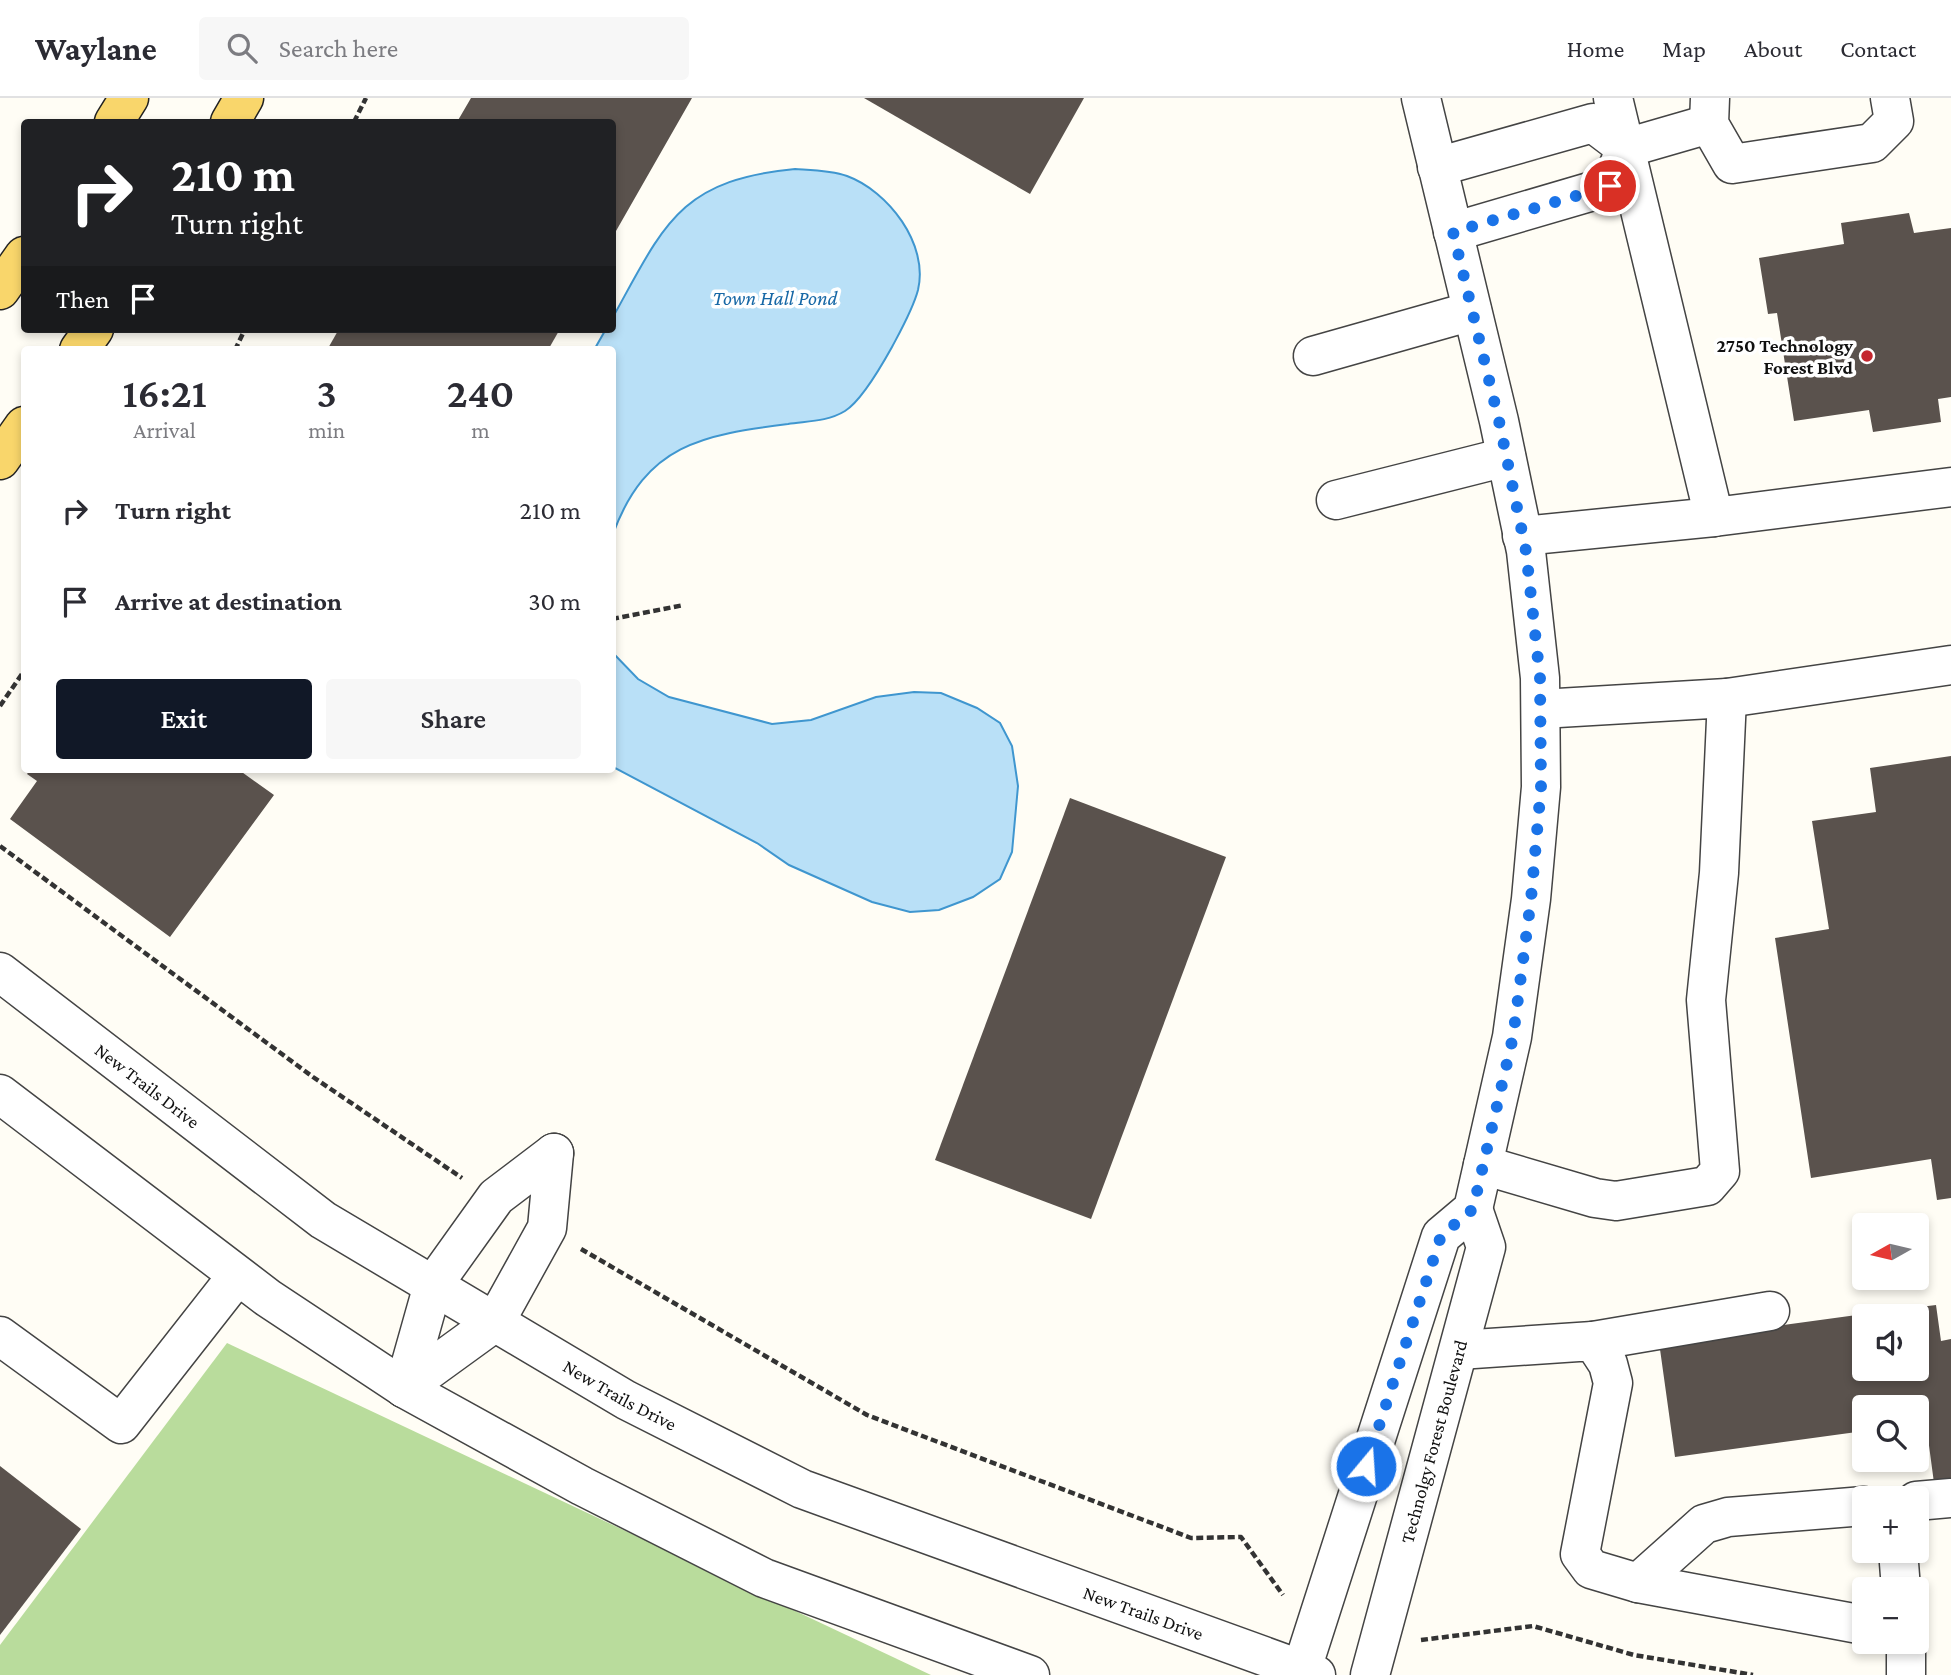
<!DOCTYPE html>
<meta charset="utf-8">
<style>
:root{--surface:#fff;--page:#f7f7f7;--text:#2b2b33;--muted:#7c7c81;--line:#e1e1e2;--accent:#111827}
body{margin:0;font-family:"Crimson Pro",serif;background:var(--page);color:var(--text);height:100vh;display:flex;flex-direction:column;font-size:26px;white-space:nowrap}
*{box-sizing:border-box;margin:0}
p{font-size:23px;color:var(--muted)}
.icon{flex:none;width:38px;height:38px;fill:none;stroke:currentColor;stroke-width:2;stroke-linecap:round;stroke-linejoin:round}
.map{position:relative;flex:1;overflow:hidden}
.drawer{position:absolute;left:21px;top:248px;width:595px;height:427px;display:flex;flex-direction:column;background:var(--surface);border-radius:7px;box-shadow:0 4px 10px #0003}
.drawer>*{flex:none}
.guide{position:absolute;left:21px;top:21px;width:595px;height:214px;border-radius:7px;box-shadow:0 4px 10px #0003;background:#202124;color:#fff;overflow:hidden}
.needle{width:46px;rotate:262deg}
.fabs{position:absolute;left:1852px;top:1115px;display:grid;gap:14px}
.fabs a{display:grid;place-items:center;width:77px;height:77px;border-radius:7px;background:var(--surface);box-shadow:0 4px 10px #0003;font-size:35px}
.pin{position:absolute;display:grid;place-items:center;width:60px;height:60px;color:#fff;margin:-30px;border:4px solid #fff;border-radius:50%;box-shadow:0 2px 7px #0007}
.me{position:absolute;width:77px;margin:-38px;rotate:18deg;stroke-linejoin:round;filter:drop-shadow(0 0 5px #0008)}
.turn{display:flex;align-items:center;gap:24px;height:147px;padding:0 35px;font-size:32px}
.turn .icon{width:91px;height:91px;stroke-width:2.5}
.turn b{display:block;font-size:49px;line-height:60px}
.then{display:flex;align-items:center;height:66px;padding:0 35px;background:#0003;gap:14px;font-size:26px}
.eta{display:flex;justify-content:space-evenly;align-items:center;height:119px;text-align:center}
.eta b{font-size:42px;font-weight:600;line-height:49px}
.primary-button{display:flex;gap:14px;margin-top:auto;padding:14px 35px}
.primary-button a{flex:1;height:80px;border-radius:7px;background:var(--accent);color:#fff;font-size:28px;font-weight:600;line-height:80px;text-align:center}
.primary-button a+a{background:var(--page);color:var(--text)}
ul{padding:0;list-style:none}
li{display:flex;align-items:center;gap:21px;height:91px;padding:0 35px}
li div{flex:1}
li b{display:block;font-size:26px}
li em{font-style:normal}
header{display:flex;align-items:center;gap:42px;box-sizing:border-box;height:98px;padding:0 35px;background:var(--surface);border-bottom:2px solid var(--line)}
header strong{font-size:33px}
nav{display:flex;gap:38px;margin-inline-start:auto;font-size:24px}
.search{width:490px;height:63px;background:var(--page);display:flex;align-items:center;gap:18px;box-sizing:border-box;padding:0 24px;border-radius:7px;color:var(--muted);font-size:26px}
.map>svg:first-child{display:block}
.forest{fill:#b9dc9c}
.water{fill:#b9e0f7;stroke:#3f96cf;stroke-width:2}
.building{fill:#5a524d}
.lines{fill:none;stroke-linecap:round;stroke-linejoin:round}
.minor-casing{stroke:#444;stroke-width:41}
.major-casing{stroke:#222;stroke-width:41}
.path{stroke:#333;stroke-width:4.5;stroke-dasharray:7 3.5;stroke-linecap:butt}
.minor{stroke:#fff;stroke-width:38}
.major{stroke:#f9d66b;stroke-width:38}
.route{stroke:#1a73e8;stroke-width:12;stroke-dasharray:0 21.6}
.poi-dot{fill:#c4262e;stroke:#fff;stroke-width:2.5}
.labels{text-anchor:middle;stroke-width:7;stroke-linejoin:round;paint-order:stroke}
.poi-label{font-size:19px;font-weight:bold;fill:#111;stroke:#fff;text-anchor:end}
.street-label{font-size:19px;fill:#111;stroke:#fff}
.water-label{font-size:21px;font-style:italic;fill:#1768a6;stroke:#fff}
</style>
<header>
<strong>Waylane</strong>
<div class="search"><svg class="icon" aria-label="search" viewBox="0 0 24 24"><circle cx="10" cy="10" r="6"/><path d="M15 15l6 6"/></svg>Search here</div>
<nav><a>Home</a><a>Map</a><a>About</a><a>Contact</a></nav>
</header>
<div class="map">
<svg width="1951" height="1577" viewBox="0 0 1951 1577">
<rect width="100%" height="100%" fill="#fffdf5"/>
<polygon class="forest" points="227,1245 931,1577 0,1577 0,1547"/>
<g class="water">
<path d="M795,71C811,72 831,72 847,78C888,93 929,146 918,192C913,211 901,232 892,249C882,267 861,303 845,313C827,324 807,323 788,326C702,337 646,346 613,436L612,252H594L606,231H612L613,219C664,127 679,82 795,71Z"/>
<polygon points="612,554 638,581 669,599 772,626 811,622 876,599 914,594 941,595 977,610 1000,625 1012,648 1018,688 1012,754 1000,781 973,799 939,812 910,814 872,804 789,767 757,745 613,669"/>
</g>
<g class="building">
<polygon points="471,0 692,0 612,140 612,24 457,24"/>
<polygon points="864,0 1084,0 1030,96"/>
<polygon points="1909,115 1914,135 1951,130 1951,299 1938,301 1941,324 1873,334 1869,312 1794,323 1777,215 1768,216 1759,160 1844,146 1841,125"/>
<polygon points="339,231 560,231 548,252 327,252"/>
<polygon points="1951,658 1951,1100 1937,1102 1931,1061 1811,1080 1775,840 1829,831 1812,723 1876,714 1870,670"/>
<polygon points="30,672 239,672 274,697 170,839 10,721 37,683 27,676"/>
<polygon points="1070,700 1226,759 1091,1121 935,1062"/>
<polygon points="1936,1207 1941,1243 1951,1241 1951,1382 1934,1385 1926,1325 1916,1326 1916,1309 1864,1309 1864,1333 1675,1359 1659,1244 1864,1216 1864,1270 1916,1270 1916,1218 1864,1216"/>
<polygon points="0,1368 81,1431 0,1537"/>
</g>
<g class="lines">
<defs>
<g id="minor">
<polyline points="1613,0 1714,419 1951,389"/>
<polyline points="1710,0 1709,26 1732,66 1872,45 1894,23 1890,0"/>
<polyline points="1626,50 1709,26"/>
<polyline points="1437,69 1593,25 1626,50"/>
<polyline points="1453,134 1610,88 1626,50"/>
<polyline points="1313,258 1472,213"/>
<polyline points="1336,402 1506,359"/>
<polyline points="1522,438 1714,419"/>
<polyline points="1727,600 1951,567"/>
<path id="s1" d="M0,874L323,1122L626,1302L802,1391L1316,1577"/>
<polyline points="0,996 268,1200 404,1290 582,1388 764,1480 1030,1577"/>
<polyline points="1483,1067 1595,1100 1616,1103 1707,1088 1720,1073 1706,902 1719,775 1727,600 1541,611"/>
<polyline points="0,1238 121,1326 237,1178"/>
<polyline points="1593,1243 1770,1213"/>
<polyline points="1459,1252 1593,1243 1608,1266 1613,1285 1580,1456 1591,1471 1638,1485 1704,1426 1728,1419 1864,1408"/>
<polyline points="404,1290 495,1224 547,1130 554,1055"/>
<polyline points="404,1290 433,1187 496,1099 554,1055"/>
<polyline points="1916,1403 1951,1400"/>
<polyline points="1898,1452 1901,1491"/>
<polyline points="1638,1485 1864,1527"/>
<polyline points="1906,1544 1906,1577"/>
<polyline points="1300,1577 1441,1138 1473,1111 1512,939 1531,801 1541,689 1540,580 1526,453 1499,323 1421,0"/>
<path id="s2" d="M1370,1577L1486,1149L1473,1111"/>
</g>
<g id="major">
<polyline points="114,24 129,0"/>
<polyline points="230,24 244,0"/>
<polyline points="0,192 24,158"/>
<polyline points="79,252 94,231"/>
<polyline points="0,362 24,328"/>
</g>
</defs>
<use href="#minor" class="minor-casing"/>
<use href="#major" class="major-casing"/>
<g class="path">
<polyline points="354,24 366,0"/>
<polyline points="235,252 245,231"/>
<polyline points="612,521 684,507"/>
<polyline points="0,608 24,573"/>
<polyline points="0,748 313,979 462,1080"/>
<polyline points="581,1151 867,1317 1191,1440 1241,1439 1283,1497"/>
<polyline points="1421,1542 1533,1528 1634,1557 1753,1577"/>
</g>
<use href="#minor" class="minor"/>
<use href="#major" class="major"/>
</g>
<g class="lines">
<polyline class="route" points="1366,1368 1441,1138 1473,1111 1513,939 1531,801 1541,689 1540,580 1526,453 1499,323 1453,134 1610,88"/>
</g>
<circle class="poi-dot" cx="1867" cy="258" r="7"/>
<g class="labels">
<g class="poi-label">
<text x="1853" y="254">2750 Technology<tspan x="1853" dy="22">Forest Blvd</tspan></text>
</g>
<g class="street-label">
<text dy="7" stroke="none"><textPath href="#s1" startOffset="186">New Trails Drive</textPath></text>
<text dy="7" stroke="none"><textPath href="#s1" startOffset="752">New Trails Drive</textPath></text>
<text dy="7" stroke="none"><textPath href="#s2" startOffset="242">Technolgy Forest Boulevard</textPath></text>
<text dy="7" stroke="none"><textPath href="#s1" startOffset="1320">New Trails Drive</textPath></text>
</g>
<g class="water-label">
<text x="775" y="207">Town Hall Pond</text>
</g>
</g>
</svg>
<div class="fabs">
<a><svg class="needle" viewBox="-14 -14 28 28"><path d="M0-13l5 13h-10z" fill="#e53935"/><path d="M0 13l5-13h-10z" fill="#7c7c81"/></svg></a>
<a><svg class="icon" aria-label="sound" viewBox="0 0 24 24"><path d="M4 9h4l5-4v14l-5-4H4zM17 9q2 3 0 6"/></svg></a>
<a><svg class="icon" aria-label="search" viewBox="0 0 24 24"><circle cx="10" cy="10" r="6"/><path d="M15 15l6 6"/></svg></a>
<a>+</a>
<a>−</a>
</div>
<div class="pin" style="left:1610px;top:88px;background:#d93025"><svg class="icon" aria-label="arrive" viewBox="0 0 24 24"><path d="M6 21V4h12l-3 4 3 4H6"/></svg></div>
<svg class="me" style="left:1366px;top:1368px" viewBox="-20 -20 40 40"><circle r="17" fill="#1a73e8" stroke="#fff" stroke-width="3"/><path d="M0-11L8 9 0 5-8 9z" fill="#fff"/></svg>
<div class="guide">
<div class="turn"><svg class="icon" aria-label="right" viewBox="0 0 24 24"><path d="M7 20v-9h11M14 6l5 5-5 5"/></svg><div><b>210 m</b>Turn right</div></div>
<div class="then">Then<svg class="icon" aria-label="arrive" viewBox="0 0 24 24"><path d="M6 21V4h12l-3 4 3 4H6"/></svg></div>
</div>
<section class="drawer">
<div class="eta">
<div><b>16:21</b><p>Arrival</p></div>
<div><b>3</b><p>min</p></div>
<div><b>240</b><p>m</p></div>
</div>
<ul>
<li><svg class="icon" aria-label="right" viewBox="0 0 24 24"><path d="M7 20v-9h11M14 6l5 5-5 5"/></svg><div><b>Turn right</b></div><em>210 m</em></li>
<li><svg class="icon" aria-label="arrive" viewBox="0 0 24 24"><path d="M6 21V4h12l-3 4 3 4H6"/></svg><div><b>Arrive at destination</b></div><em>30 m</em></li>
</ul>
<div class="primary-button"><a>Exit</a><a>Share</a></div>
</section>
</div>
